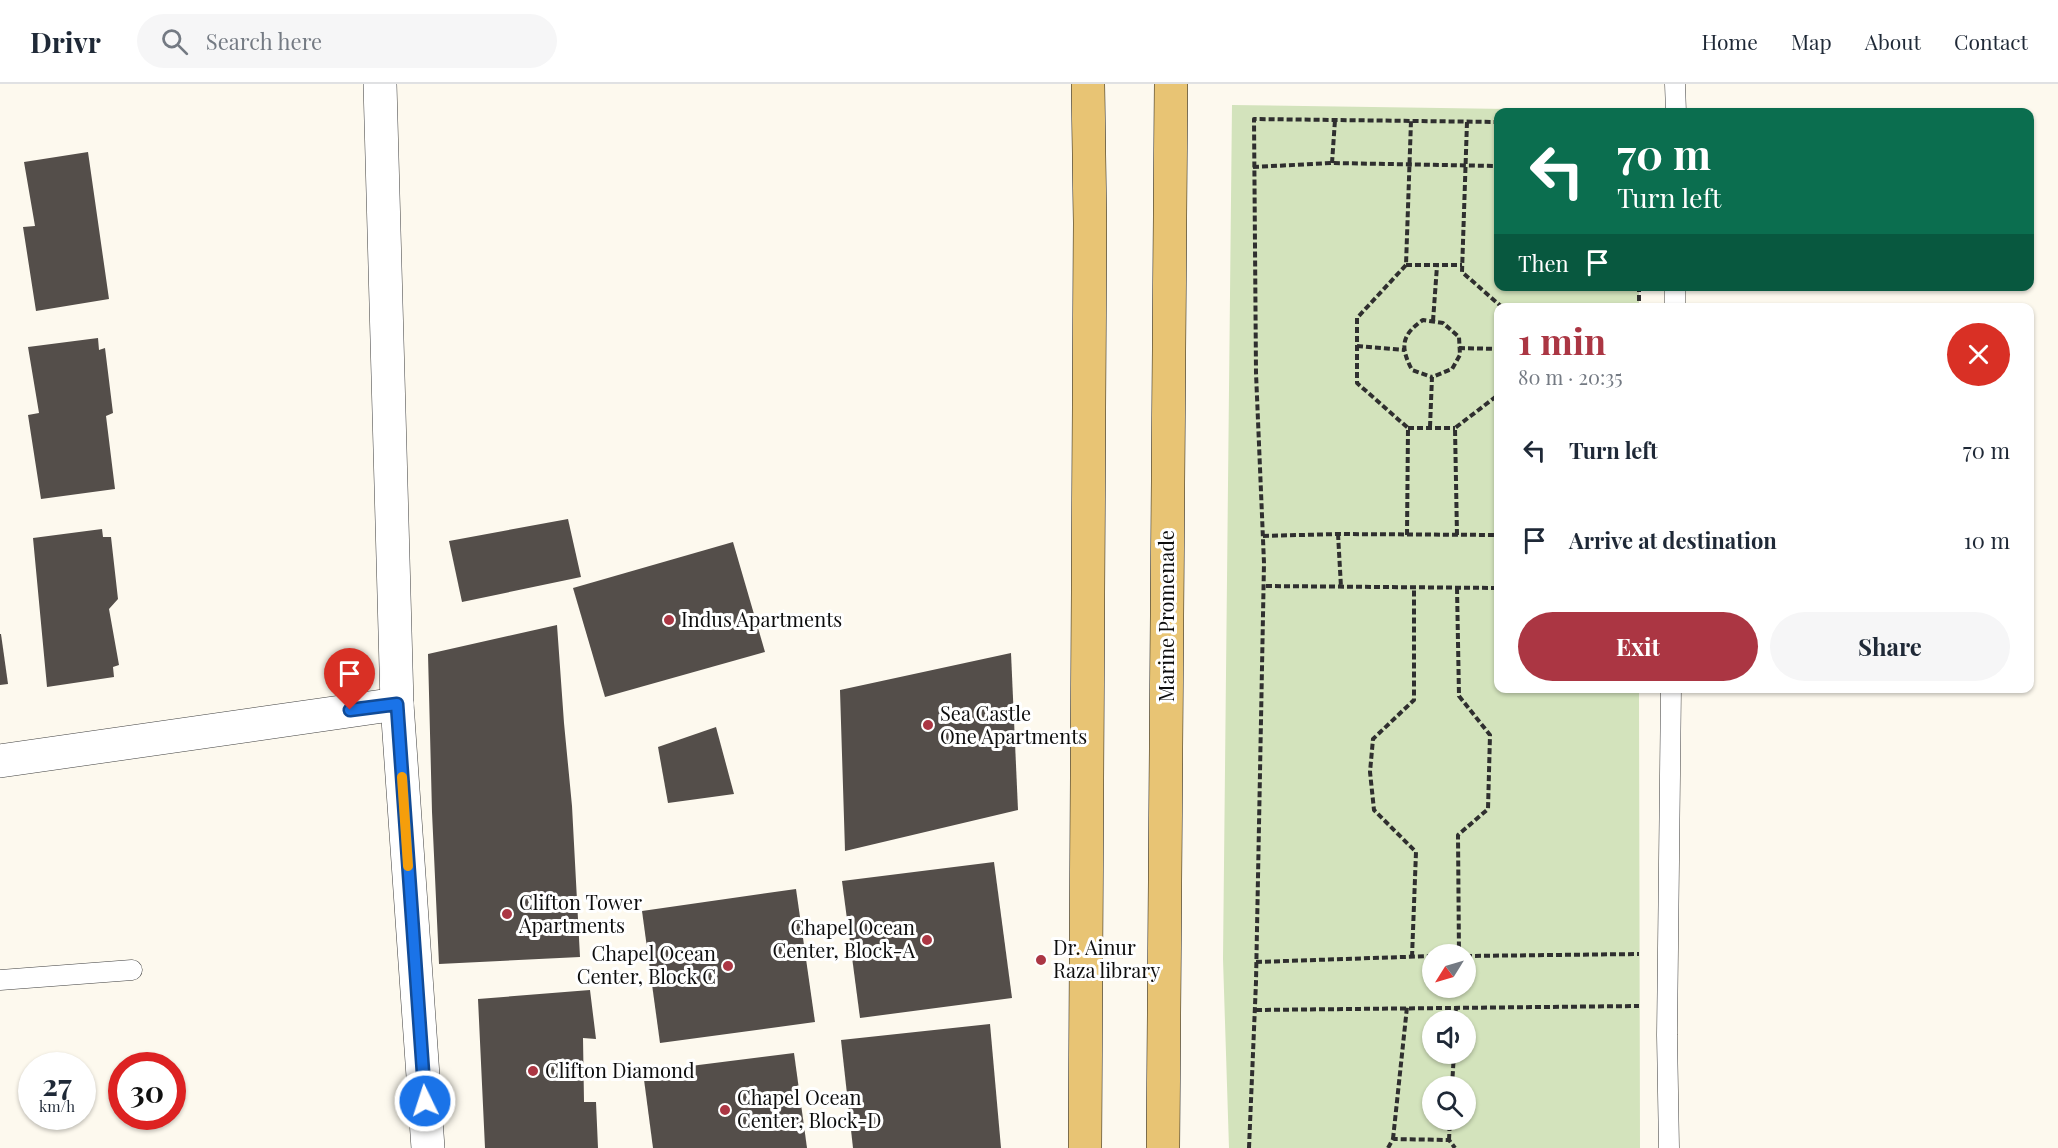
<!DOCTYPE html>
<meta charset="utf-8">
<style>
:root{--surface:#fff;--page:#f6f6f7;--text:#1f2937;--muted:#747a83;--line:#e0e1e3;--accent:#ab3643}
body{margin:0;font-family:"Playfair Display",serif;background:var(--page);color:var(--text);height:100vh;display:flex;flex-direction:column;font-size:22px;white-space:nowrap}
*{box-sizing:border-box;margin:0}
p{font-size:20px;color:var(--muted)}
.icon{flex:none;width:33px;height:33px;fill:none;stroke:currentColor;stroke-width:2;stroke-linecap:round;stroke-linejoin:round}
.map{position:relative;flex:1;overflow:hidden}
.panel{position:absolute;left:1494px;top:219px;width:540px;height:390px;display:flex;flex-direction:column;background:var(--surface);border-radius:12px;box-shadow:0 2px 4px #0004}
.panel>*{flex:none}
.top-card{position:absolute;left:1494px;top:24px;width:540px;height:183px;border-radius:12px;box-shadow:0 2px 4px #0004;background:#0b6e4f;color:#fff;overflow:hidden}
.needle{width:39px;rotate:233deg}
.buttons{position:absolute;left:1422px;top:860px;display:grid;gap:12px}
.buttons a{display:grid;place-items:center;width:54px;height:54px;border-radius:50%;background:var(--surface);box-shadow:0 2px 4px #0004;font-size:30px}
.speed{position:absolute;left:18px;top:968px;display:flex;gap:12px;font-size:30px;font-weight:700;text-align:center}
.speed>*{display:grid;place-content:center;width:78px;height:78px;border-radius:50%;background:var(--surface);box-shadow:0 2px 4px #0004;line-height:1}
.speed small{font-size:15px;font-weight:400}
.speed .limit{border:9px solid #d22;background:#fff;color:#111}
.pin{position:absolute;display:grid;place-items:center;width:51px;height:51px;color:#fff;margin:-62px -26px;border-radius:50% 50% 50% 0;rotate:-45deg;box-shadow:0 0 6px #0007}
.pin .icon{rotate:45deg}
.me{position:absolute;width:66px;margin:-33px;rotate:356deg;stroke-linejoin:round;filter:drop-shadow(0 0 4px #0008)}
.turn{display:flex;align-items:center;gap:21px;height:126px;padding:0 24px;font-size:27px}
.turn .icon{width:78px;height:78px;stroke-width:2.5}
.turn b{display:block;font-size:42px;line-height:51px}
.then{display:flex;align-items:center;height:57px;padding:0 24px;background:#0003;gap:12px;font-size:22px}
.round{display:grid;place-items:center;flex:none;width:63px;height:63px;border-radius:32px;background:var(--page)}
.overview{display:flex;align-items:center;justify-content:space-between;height:102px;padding:0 24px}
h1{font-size:36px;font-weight:700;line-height:45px;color:var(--accent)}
.action{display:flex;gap:12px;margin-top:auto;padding:12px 24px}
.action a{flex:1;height:69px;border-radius:36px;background:var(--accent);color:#fff;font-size:24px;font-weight:700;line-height:69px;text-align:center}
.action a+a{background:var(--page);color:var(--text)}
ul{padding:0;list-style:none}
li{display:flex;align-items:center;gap:18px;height:90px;padding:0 24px}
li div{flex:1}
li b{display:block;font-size:22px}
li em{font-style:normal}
header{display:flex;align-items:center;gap:36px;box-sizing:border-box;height:84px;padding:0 30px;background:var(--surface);border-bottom:2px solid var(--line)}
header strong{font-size:28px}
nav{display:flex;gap:33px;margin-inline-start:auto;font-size:21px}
.search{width:420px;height:54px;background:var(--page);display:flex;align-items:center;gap:15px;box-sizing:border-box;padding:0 21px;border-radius:33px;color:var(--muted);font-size:22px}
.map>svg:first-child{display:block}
.green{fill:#d3e3bc;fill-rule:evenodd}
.building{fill:#544e4a}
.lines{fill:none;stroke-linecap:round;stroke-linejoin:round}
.service-casing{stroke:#404040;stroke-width:21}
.minor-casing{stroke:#404040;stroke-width:34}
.primary-casing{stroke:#1e1e1e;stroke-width:34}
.path{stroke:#2f2f2f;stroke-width:4;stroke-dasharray:6 3;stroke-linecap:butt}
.service{stroke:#fff;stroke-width:20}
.minor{stroke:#fff;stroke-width:33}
.primary{stroke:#e8c474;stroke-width:33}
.route-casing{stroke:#114b97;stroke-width:15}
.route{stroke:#1a73e8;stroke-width:10}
.slow{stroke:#f59e0b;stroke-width:10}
.poi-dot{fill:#ab3643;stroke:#fff;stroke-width:2}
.labels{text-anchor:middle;stroke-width:6;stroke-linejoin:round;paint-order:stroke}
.street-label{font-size:20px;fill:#0d0d0d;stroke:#fff}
.poi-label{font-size:20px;fill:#0d0d0d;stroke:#fff;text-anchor:start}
</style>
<header>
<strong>Drivr</strong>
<div class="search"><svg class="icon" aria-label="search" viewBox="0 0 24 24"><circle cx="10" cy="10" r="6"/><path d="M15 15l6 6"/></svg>Search here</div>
<nav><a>Home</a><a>Map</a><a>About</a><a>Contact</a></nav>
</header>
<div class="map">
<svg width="2058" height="1064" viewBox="0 0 2058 1064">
<rect width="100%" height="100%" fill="#fdf9ee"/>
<path class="green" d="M1232,21L1639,27V28H1498V202L1639,203V223L1498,224V604L1639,605L1640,1064H1229L1223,875ZM1432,870H1466V903H1432ZM1432,936H1466V969H1432ZM1432,1002H1466V1035H1432Z"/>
<g class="building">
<polygon points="88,68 109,215 36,227 23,143 35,142 24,78"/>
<polygon points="98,254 99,266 105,264 113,329 106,332 115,405 41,415 28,331 39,329 28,263"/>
<polygon points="568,435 581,493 462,518 449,457"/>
<polygon points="102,445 103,453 111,453 118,515 109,525 119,581 113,583 114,593 47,603 33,454"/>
<polygon points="733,458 765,568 605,613 573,504"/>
<polygon points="557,541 564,639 572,722 580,873 439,880 432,728 428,570"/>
<polygon points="0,550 1,550 8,600 0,601"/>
<polygon points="1011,569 1018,726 845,767 840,606"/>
<polygon points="716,643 734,710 668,719 658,663"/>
<polygon points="994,778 1012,914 860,934 842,797"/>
<polygon points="796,805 815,938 660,959 642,827"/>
<polygon points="590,906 596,955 583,954 584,1018 596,1018 598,1064 485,1064 478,915"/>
<polygon points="990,940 1001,1064 853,1064 841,956"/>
<polygon points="794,969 807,1064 653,1064 643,988"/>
</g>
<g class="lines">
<defs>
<g id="service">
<polyline points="1675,0 1676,28"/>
<polyline points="1675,224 1675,202"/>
<polyline points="0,896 132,886"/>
<polyline points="1669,1064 1667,951 1671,604"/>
</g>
<g id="minor">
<polyline points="380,0 397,620 428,1064"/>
<polyline points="0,677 397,620"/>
</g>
<g id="primary">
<polyline points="1085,1064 1090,139 1088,0"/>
<polyline points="1163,1064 1171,0"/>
</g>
</defs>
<use href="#service" class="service-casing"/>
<use href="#minor" class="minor-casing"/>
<use href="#primary" class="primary-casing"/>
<g class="path">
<polyline points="1467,38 1462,188 1503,224"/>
<polyline points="1332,79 1335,36"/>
<polyline points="1253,83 1332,79 1498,82"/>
<polyline points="1406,181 1462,181"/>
<polyline points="1639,202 1639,224"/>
<polyline points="1433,237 1437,182"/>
<polyline points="1357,262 1405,266"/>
<polyline points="1459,264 1498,265"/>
<path d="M1430,343L1432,293L1452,285L1460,271L1459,253L1443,239L1423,236C1401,251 1400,263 1412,286L1432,293"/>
<polyline points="1408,344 1455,344"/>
<polyline points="1338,450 1341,503"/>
<polyline points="1407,451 1408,344 1357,299 1357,234 1406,181 1411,37"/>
<polyline points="1457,451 1455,344 1498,311"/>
<polyline points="1263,452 1338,450 1498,451"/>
<polyline points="1266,502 1498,504"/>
<polyline points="1457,504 1459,612 1490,651 1488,725 1458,751 1459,870"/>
<polyline points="1466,872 1639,870"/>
<polyline points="1412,873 1416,768 1374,726 1370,688 1373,655 1414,616 1414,504"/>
<polyline points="1256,878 1432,872"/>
<polyline points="1256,926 1639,922"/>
<polyline points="1455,936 1456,924"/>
<polyline points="1452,1002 1454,969"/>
<polyline points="1393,1055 1407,923"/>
<polyline points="1449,1056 1450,1035"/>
<polyline points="1249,1064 1256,898 1264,479 1256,289 1254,35 1498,38"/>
<polyline points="1388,1064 1393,1055 1449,1056 1455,1064"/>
</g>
<use href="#service" class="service"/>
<use href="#minor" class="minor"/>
<use href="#primary" class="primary"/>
</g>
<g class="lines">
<defs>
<polyline id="route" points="350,626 397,620 425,1017"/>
</defs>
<use href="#route" class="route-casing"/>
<use href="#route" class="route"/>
<polyline class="slow" points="402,693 408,782"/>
</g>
<g class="poi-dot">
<circle cx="669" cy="536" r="6"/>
<circle cx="928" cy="641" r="6"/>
<circle cx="507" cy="830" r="6"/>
<circle cx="927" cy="856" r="6"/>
<circle cx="1041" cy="876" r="6"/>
<circle cx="728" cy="882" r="6"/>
<circle cx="533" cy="987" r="6"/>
<circle cx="725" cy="1026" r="6"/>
</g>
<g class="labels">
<g class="street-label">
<text transform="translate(1167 532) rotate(-90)" y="7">Marine Promenade</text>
</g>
<g class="poi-label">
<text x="681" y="543">Indus Apartments</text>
<text x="940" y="637">Sea Castle<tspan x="940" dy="23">One Apartments</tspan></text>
<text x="519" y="826">Clifton Tower<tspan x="519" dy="23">Apartments</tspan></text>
<text x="915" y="851" text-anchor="end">Chapel Ocean<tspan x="915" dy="23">Center, Block-A</tspan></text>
<text x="1053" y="871">Dr. Ainur<tspan x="1053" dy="23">Raza library</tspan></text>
<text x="716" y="877" text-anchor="end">Chapel Ocean<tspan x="716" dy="23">Center, Block C</tspan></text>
<text x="545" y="994">Clifton Diamond</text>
<text x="737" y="1021">Chapel Ocean<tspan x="737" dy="23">Center, Block-D</tspan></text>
</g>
</g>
</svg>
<div class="buttons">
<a><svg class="needle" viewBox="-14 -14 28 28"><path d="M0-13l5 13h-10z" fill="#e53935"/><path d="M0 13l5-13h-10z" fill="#747a83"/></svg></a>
<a><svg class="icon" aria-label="sound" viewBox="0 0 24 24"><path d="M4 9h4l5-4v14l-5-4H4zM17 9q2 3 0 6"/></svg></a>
<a><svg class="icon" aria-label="search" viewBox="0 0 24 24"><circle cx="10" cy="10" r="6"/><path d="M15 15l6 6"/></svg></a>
</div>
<div class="speed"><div>27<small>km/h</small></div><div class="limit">30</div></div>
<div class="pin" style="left:350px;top:626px;background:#d93025"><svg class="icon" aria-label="arrive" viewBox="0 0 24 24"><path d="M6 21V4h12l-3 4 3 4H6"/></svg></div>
<svg class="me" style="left:425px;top:1017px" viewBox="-20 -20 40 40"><circle r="17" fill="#1a73e8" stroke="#fff" stroke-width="3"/><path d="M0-11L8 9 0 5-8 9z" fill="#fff"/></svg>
<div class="top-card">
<div class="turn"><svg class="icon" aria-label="left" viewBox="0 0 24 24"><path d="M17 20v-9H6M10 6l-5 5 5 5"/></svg><div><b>70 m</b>Turn left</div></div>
<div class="then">Then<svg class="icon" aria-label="arrive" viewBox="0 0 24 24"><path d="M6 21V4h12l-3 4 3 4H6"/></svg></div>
</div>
<section class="panel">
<div class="overview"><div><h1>1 min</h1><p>80 m · 20:35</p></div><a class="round" style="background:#d93025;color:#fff"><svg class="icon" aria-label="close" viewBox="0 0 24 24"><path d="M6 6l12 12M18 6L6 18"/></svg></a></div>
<ul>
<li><svg class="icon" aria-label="left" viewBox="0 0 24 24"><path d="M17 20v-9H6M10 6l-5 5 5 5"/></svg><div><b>Turn left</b></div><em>70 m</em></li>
<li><svg class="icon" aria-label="arrive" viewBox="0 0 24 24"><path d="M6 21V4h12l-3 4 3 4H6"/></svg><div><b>Arrive at destination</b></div><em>10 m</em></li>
</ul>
<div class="action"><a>Exit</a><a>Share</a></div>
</section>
</div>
